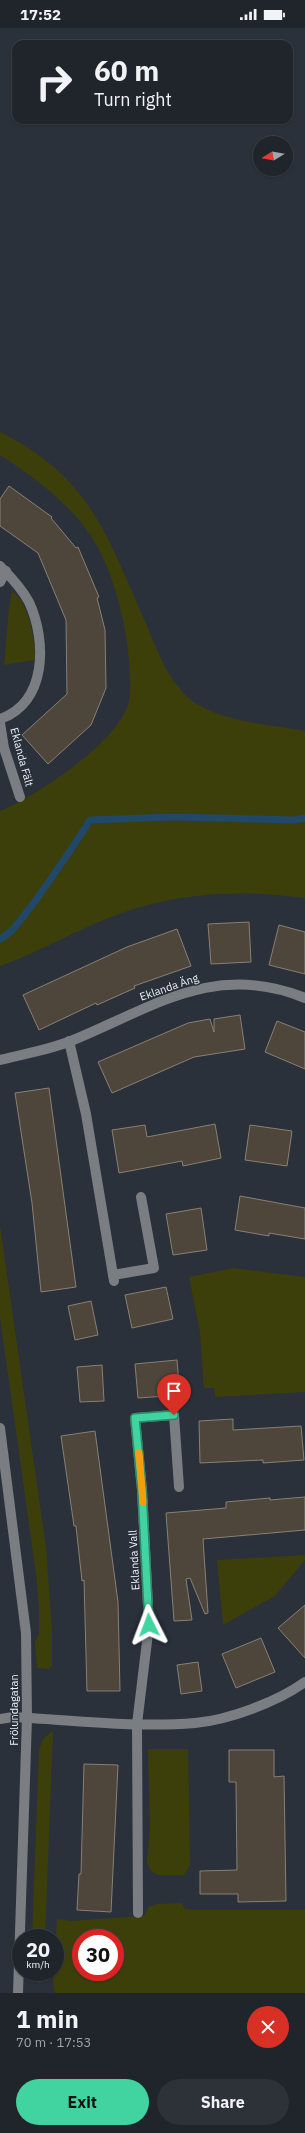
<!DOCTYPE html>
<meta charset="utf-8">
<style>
:root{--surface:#20252c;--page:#2d3138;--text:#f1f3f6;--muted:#a2a5a9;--line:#3d4248;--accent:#42d4a0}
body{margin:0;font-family:"IBM Plex Sans",sans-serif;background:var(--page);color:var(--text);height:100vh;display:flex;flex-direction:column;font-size:15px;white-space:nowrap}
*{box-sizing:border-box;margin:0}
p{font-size:13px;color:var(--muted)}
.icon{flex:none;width:22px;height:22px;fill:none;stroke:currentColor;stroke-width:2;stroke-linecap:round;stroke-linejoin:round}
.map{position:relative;height:1965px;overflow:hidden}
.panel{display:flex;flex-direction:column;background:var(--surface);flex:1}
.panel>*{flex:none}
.guide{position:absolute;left:12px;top:12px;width:281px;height:84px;border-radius:12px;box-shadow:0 1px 3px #0004,0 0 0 1px var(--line);background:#20252c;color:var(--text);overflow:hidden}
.needle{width:26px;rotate:259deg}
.tools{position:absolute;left:253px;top:108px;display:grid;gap:8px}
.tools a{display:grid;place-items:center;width:40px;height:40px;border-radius:50%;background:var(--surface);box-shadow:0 1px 3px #0004,0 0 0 1px var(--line);font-size:20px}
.speed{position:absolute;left:12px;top:1901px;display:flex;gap:8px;font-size:20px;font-weight:700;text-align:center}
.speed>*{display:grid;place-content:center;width:52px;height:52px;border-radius:50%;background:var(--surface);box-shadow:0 1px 3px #0004,0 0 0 1px var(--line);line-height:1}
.speed small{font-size:10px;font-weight:400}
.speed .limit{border:6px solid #d22;background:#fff;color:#111}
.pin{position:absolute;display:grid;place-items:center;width:34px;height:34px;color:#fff;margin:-41px -17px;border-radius:50% 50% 50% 0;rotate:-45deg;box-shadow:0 0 4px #0007}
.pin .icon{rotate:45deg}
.me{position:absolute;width:44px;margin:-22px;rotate:357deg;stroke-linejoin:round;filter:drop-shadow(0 0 3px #0008)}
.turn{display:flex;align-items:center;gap:14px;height:84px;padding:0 16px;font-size:18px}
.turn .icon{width:52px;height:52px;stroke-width:2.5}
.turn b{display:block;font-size:28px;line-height:34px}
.round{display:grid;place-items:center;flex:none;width:42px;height:42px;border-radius:21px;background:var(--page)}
.overview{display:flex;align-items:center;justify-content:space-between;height:68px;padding:0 16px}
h1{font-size:24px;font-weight:700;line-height:30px}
.button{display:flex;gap:8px;margin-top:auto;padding:8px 16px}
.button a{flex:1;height:46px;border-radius:24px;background:var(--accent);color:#111;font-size:16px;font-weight:700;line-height:46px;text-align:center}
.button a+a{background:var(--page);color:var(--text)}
.status{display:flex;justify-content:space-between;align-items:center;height:28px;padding:0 20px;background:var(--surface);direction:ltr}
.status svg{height:11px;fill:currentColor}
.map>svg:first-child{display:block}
.green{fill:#3d3f0b;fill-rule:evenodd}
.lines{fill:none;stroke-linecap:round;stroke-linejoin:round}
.stream{stroke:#214769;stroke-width:7}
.building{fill:#4e453b;stroke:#898074}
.minor{stroke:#7a7d82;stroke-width:10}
.route-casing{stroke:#2b8a68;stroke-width:10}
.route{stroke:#42d4a0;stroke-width:7}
.slow{stroke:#f59e0b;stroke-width:7}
.labels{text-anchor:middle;stroke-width:3;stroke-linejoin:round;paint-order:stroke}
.street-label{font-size:11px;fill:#ecf0f7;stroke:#2a313b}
</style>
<div class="status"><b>17:52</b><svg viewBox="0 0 49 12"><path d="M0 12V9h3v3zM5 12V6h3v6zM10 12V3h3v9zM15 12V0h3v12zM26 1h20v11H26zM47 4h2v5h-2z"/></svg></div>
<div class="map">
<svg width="305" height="1965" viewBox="0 0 305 1965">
<rect width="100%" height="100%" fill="#2a313b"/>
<g class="green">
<path d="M0,404C31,419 61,441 82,469C110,505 128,556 147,598C159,626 170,659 197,676C226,694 272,697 305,703V870C244,862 184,864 125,884C82,898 43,923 0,938V783C36,769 121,712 129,673C132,657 129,638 128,622C124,586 110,534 89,505C66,473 33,448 0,427Z"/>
<path d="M12,564C28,570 36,617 35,632L4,637L9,580Z"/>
<polygon points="0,1198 46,1520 52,1602 52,1638 48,1641 37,1640 35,1615 39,1605 39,1581 36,1546 0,1289"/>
<polygon points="233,1240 305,1249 305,1364 215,1369 214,1360 204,1360 200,1304 189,1249"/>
<polygon points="305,1527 305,1532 275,1568 223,1597 217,1532"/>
<polygon points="53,1703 45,1910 32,1910 39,1722 43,1711"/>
<polygon points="148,1721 188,1721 190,1837 184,1847 158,1847 151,1843 147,1835 150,1801"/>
<path d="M182,1875L185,1881L196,1882H305V1965H55L53,1955L57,1891L71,1893L144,1888L149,1879L157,1876ZM81,1910H115V1944H81Z"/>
<polygon points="36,1944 43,1944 41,1955 38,1955"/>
</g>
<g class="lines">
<path class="stream" d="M0,911C14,904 23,888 33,876C53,848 72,821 90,792L174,789L294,792L305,790"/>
</g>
<g class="building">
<polygon points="9,458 52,489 51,490 76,520 78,519 99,569 97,570 105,602 106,660 91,697 48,736 22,707 67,666 66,592 38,525 0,498 0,471"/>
<polygon points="249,894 251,934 211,936 208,896"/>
<polygon points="279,897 305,904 305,946 269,937"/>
<polygon points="177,901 191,938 134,958 135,960 97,977 96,975 39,1002 23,967 127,919"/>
<polygon points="240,987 245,1021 194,1029 112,1065 98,1034 188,995 210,991 214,1004 214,991"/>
<polygon points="277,993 305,1004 305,1041 265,1024"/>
<polygon points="49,1060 76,1259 41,1264 32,1175 15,1065"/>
<polygon points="215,1096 221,1130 183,1138 182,1133 119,1145 112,1102 145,1097 147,1109"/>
<polygon points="250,1097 292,1103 287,1138 245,1132"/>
<polygon points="240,1168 305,1180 305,1211 269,1205 269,1208 235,1202"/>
<polygon points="201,1180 207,1222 173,1227 166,1186"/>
<polygon points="166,1259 173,1291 132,1300 125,1267"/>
<polygon points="91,1273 98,1307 75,1312 68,1278"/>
<polygon points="177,1332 180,1367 138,1370 135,1336"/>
<polygon points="102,1337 104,1373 80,1374 77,1339"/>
<polygon points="233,1391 233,1402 301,1398 304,1432 263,1435 263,1432 200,1435 199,1393"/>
<polygon points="95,1403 118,1574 120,1663 87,1663 84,1552 82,1553 76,1498 74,1498 61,1408"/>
<polygon points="305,1469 305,1502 203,1511 208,1585 205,1586 190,1550 186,1551 192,1592 174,1593 166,1485 226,1480 226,1474 270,1470 270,1472"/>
<polygon points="305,1577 305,1630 278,1600"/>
<polygon points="261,1610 275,1644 236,1660 222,1626"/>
<polygon points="198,1634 202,1663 181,1666 177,1637"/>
<polygon points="229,1722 274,1722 274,1749 284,1748 286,1873 238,1874 238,1866 200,1866 200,1843 237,1842 236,1754 229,1754"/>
<polygon points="84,1736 118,1737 111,1884 77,1882 79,1846 81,1846"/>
</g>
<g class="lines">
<g class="minor">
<path d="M0,538C10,548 22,561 29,574C47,613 47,675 0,691"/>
<polyline points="0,554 6,543"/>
<polyline points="0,695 4,720 20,769"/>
<polyline points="69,1013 86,1086 114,1253"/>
<path d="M0,1032C23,1026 48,1022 71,1013C152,980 214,933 305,970"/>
<polyline points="113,1247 154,1240 141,1169"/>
<polyline points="0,1400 26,1605 27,1690 18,1965"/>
<path d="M0,1691L13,1689C73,1692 134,1700 195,1695C229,1692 277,1674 305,1654"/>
<polyline points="138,1885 137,1696 149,1597 142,1462 135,1390 174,1387 179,1459"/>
</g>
</g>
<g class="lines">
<defs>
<polyline id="route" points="149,1597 142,1462 135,1390 174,1387"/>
</defs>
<use href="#route" class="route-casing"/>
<use href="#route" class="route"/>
<polyline class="slow" points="139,1425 143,1474"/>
</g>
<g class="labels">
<g class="street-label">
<text transform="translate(22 729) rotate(75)" y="4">Eklanda Fält</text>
<text transform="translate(169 959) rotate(-19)" y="4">Eklanda Äng</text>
<text transform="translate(134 1532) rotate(-93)" y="4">Eklanda Vall</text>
<text transform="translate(14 1682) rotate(-90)" y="4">Frölundagatan</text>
</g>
</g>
</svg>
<div class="tools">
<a><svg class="needle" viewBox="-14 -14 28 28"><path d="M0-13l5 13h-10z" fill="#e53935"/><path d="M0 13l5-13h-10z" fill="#a2a5a9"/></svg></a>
</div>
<div class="speed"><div>20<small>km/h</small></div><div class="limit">30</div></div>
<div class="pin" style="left:174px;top:1387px;background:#d93025"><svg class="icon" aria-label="arrive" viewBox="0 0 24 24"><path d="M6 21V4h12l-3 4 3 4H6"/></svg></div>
<svg class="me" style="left:149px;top:1597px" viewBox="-20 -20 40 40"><path d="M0-17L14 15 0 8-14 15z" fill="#42d4a0" stroke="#fff" stroke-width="4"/></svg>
<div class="guide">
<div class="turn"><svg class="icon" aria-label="right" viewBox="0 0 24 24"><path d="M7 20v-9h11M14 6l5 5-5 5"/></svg><div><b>60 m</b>Turn right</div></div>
</div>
</div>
<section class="panel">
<div class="overview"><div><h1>1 min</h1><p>70 m · 17:53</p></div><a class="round" style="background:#d93025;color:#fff"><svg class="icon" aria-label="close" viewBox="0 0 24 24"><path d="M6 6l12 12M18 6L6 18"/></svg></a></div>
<div class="button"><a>Exit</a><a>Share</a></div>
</section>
